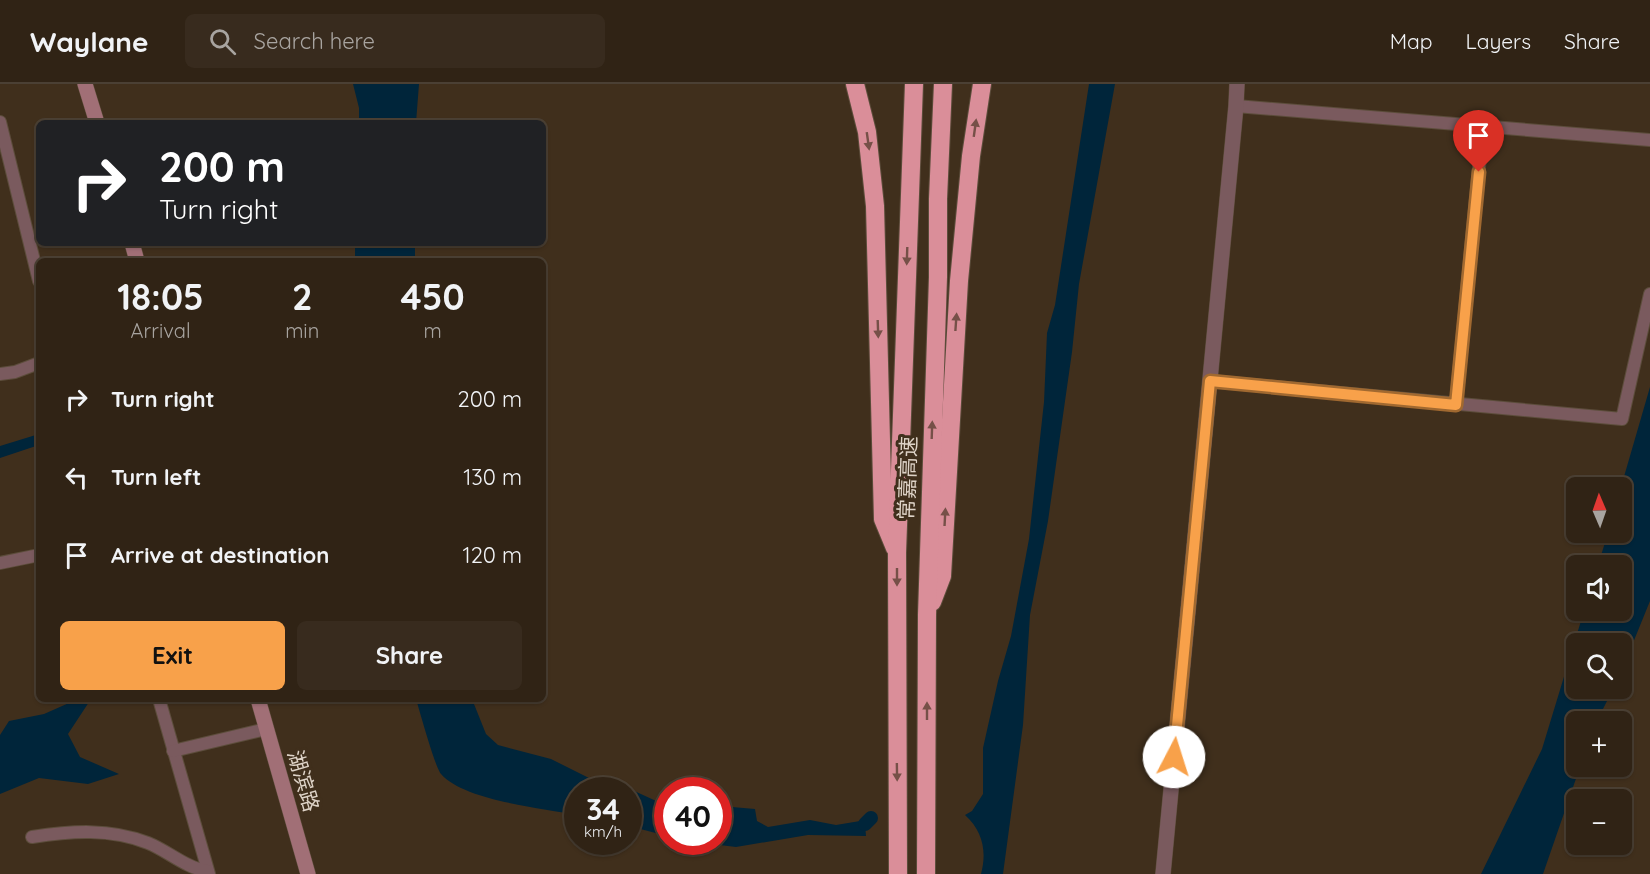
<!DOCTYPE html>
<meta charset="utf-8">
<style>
:root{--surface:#302315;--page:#382b1e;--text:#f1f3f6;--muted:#a8a4a0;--line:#4b4034;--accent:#f8a14a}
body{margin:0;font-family:Quicksand,"Noto Sans SC",sans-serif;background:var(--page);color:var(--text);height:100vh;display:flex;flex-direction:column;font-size:22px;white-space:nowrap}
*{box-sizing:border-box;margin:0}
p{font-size:20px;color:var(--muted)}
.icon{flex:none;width:33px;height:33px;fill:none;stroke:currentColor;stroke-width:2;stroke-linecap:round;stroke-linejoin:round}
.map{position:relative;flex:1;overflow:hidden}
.sheet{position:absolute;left:36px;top:174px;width:510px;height:444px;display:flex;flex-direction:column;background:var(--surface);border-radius:9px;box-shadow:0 2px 4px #0004,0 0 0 2px var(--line)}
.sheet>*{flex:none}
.guide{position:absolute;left:36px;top:36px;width:510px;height:126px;border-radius:9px;box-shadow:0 2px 4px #0004,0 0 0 2px var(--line);background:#202124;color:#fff;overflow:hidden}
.needle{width:39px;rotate:358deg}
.controls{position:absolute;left:1566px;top:393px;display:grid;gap:12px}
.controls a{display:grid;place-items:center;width:66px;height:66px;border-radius:9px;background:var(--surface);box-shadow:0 2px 4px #0004,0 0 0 2px var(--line);font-size:30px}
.speed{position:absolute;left:564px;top:693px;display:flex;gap:12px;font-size:30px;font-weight:700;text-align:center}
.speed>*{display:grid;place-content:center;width:78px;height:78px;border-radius:50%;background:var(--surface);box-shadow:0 2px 4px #0004,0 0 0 2px var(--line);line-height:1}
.speed small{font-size:15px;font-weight:400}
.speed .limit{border:9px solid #d22;background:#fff;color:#111}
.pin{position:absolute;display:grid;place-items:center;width:51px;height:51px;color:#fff;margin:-62px -26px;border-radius:50% 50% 50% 0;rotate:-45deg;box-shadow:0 0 6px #0007}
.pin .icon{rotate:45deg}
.me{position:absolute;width:66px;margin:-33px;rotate:5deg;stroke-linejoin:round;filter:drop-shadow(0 0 4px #0008)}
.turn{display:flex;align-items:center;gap:21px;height:126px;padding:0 24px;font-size:27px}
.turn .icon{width:78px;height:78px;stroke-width:2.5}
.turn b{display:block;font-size:42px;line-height:51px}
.eta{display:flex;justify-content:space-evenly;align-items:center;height:102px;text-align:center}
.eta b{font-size:36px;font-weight:700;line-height:42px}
.cta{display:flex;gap:12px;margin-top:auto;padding:12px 24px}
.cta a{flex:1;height:69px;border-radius:9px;background:var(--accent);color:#111;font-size:24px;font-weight:700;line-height:69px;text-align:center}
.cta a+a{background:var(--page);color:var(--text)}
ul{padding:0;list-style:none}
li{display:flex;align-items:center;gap:18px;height:78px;padding:0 24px}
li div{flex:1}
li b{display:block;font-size:22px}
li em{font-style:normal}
header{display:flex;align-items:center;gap:36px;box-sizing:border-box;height:84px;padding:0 30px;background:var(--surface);border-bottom:2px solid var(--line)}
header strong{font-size:28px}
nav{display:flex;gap:33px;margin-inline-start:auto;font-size:21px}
.search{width:420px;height:54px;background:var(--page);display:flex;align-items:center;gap:15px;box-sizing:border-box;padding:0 21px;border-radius:9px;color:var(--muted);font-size:22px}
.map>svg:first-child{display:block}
.water{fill:#00253a}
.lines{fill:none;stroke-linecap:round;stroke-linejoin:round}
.canal{stroke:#00253a;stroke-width:14}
.minor-casing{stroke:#5c4d3b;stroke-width:14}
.tertiary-casing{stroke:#5c4d3b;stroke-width:16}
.secondary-casing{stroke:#5c4d3b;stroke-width:16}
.motorway-casing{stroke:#5c4d3b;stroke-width:20}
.minor{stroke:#7a5a5e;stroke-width:12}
.tertiary{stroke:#7a5a5e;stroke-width:15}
.secondary{stroke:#a16f76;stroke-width:15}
.motorway{stroke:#da8e99;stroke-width:18}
.oneway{fill:#765048}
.route-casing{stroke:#a16930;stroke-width:15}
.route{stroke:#f8a14a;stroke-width:10}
.labels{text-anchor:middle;stroke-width:6;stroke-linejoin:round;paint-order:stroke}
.street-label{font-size:21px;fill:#ded3c7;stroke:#402f1c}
</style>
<header>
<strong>Waylane</strong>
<div class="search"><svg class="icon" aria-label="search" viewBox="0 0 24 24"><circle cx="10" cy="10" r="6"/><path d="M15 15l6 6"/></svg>Search here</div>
<nav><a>Map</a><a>Layers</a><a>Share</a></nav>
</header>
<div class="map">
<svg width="1650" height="790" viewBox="0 0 1650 790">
<rect width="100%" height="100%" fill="#402f1c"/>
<g class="water">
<polygon points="353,0 419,0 416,39 359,39 359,24"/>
<path d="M1089,0H1115L1079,200L1072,268L1048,437L1030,531L1023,641L1003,790H981C987,768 983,747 965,731L972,727L983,710V664L998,597L1011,552L1029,455L1044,318L1047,249L1055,221Z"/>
<rect x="355" y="159" width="60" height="18"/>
<polygon points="1650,303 1650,517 1622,586 1622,560 1576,560 1576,604 1613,605 1597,637 1576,638 1576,682 1580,683 1543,790 1481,790 1542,665 1584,527 1622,526 1622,482 1598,481 1608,449 1622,448 1621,403"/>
<polygon points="39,350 39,361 0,374 0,362"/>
<polygon points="78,615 91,615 68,650 80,673 119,690 88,700 39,694 0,710 0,651 9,637 44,630"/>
<path d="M416,615H472L486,650L498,661L551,675L599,699L630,705L667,722V752L629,742L628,706H578L577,731C542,724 465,717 441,690C435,683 420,628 416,615Z"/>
<polygon points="732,723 755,725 757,737 768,743 810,736 836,741 860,737 865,740 866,752 808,751 736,763 695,758 718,758 719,726"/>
</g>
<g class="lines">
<polyline class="canal" points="865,740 871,734"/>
<defs>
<g id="minor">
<polyline points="1236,22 1650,56"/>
<polyline points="0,38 39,197"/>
<polyline points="0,290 15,288 39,279"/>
<polyline points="1210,297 1622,335 1650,210"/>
<polyline points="1456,321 1483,42"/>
<polyline points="0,479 39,471"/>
<polyline points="159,615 209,790"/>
<polyline points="173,667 266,645"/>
<path d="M32,753C71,747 110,744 148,759C168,767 186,784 207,787"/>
</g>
<polyline id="tertiary" points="1163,790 1236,22 1237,0"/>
<g id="secondary">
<polyline points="85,0 97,39"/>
<polyline points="132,159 137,177"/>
<polyline points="258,615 308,790"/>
</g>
<g id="motorway">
<polyline points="855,0 867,48 875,122 883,435 895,464"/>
<polyline points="932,518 942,492 959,197 971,72 982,0"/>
<polyline points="898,790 897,469 914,0"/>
<polyline points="926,790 927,531 938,193 938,115 943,0"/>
</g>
</defs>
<use href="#minor" class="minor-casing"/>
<use href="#tertiary" class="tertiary-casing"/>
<use href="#secondary" class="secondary-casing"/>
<use href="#motorway" class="motorway-casing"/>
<use href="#minor" class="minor"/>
<use href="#tertiary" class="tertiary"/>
<use href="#secondary" class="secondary"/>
<use href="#motorway" class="motorway"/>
</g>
<defs><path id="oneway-solid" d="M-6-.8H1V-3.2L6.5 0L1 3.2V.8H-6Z" transform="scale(1.5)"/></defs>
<g class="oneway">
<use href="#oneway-solid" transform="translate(975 44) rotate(-82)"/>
<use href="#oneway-solid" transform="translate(868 57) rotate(82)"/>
<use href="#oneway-solid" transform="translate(907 172) rotate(92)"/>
<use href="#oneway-solid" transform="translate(956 238) rotate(-86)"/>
<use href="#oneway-solid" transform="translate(878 245) rotate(88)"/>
<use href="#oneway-solid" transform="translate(932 346) rotate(-88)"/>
<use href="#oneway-solid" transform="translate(945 433) rotate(-87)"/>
<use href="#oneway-solid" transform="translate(897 493) rotate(90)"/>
<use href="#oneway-solid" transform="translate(927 627) rotate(-90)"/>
<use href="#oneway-solid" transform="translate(897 688) rotate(89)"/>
</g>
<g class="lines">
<defs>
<polyline id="route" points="1174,673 1210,297 1456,321 1479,88"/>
</defs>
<use href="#route" class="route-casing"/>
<use href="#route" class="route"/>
</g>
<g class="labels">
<g class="street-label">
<text transform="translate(908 394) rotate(-88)" y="7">常嘉高速</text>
<text transform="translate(303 697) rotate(74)" y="7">湖滨路</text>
</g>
</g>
</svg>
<div class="controls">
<a><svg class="needle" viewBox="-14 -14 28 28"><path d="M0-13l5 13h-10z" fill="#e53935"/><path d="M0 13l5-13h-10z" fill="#a8a4a0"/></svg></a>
<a><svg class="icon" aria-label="sound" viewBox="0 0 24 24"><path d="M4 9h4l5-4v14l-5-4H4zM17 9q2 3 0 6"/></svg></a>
<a><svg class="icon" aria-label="search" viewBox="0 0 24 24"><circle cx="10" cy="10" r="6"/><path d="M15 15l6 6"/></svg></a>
<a>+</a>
<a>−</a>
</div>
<div class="speed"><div>34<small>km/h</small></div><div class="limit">40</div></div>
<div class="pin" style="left:1479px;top:88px;background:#d93025"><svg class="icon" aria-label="arrive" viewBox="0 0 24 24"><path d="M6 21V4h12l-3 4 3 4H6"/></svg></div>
<svg class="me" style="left:1174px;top:673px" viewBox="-20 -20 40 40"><circle r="19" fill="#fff"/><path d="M0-13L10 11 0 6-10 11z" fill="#f8a14a"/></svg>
<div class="guide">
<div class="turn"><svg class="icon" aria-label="right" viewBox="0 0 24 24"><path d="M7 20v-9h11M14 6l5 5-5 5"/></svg><div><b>200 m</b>Turn right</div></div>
</div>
<section class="sheet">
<div class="eta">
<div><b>18:05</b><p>Arrival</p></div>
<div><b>2</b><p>min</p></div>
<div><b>450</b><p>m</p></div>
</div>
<ul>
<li><svg class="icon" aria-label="right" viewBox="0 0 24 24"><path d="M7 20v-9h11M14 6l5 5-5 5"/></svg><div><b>Turn right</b></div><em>200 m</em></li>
<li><svg class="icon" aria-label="left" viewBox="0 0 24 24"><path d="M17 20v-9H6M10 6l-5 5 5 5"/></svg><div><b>Turn left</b></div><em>130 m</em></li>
<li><svg class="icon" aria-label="arrive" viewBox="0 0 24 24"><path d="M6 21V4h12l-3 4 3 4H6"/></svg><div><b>Arrive at destination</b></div><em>120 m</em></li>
</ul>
<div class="cta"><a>Exit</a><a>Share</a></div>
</section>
</div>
